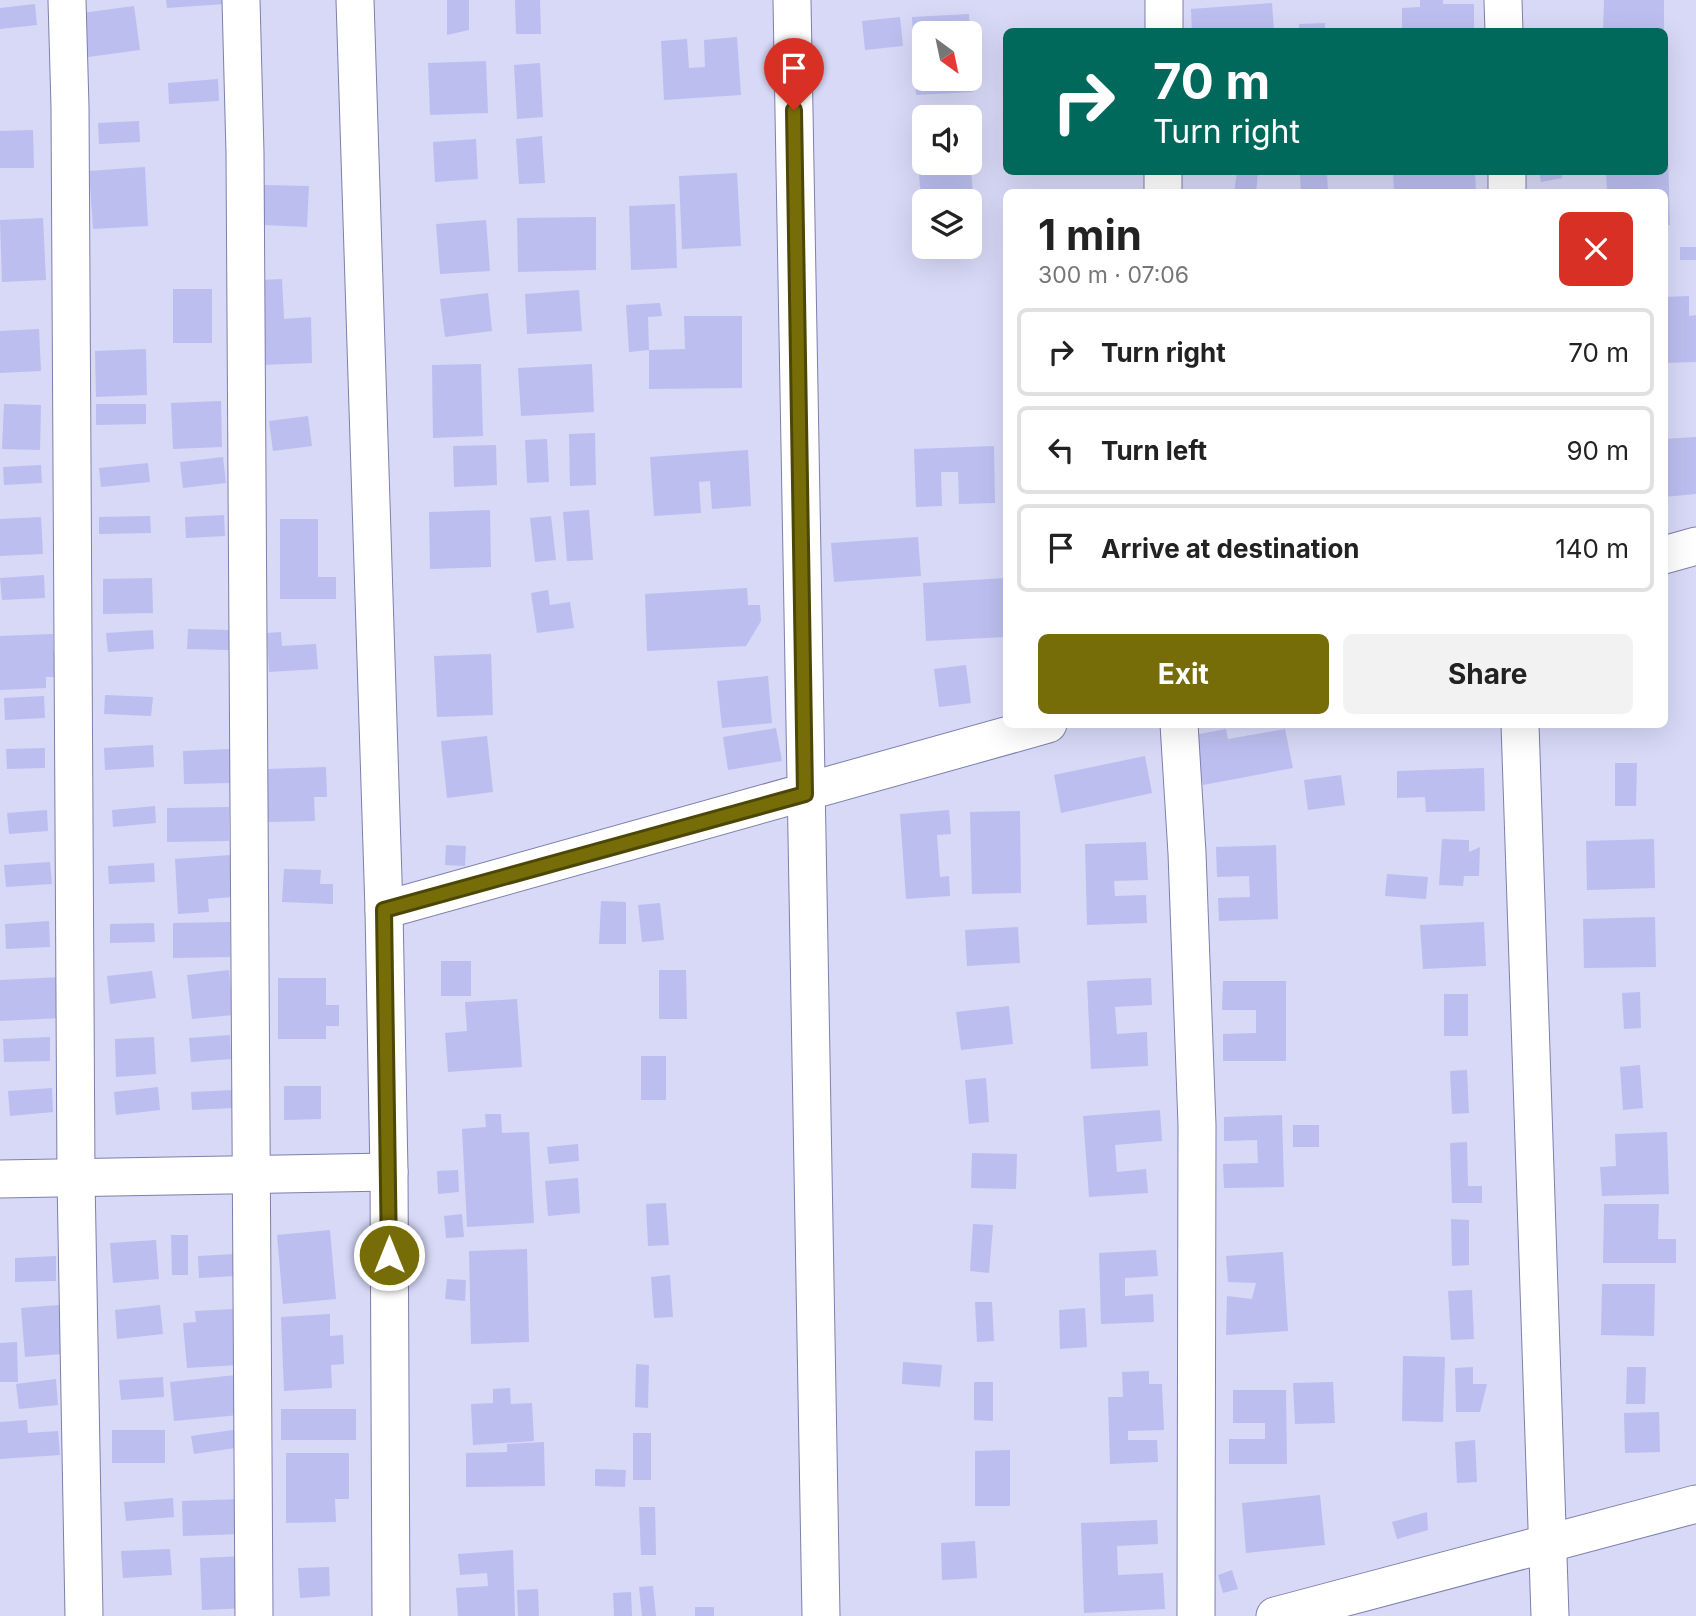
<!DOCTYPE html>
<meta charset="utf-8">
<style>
:root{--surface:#fff;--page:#f2f2f2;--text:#222;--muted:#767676;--line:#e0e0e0;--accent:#776d08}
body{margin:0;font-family:Inter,sans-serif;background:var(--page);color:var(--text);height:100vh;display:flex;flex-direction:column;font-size:26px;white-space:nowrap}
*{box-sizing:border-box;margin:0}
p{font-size:23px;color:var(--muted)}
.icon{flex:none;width:38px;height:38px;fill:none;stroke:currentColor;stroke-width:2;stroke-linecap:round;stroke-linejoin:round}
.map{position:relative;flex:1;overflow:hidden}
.side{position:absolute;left:1003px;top:189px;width:665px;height:539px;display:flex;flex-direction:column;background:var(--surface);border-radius:10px;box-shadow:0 7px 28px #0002}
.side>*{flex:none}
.banner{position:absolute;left:1003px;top:28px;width:665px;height:147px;border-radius:10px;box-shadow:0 7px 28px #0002;background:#00695c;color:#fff;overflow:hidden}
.needle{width:46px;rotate:147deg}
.buttons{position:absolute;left:912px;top:21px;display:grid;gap:14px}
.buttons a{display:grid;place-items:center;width:70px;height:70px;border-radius:10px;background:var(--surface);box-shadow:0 7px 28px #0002;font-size:35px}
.pin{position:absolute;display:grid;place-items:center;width:60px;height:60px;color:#fff;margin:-72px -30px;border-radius:50% 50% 50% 0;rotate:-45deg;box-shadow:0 0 7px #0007}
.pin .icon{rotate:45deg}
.me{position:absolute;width:77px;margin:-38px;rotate:0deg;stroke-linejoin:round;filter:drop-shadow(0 0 5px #0008)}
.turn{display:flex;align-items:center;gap:24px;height:147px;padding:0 35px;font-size:32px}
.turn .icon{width:91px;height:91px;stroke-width:2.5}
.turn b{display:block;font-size:49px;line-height:60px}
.round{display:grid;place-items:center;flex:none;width:74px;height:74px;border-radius:10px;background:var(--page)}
.head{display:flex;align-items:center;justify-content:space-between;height:119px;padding:0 35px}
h1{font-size:42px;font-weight:700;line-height:52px}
.action{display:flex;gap:14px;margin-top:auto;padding:14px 35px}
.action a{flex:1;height:80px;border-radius:10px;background:var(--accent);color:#fff;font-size:28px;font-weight:700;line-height:80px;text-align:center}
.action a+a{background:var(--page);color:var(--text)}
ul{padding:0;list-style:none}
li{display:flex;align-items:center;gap:21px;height:88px;margin:0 14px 10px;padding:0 21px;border:4px solid var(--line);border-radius:10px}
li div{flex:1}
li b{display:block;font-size:26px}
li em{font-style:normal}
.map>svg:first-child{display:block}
.building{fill:#bcbeef}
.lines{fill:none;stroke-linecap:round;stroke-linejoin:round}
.minor-casing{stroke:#7e7fad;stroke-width:39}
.minor{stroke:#fff;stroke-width:37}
.route-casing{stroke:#4d4705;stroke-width:18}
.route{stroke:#776d08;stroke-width:12}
</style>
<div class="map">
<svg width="1696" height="1616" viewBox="0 0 1696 1616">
<rect width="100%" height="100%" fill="#d7d9f7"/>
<g class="building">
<polygon points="166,0 224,0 225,4 167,8"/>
<polygon points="447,0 469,0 469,30 447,35"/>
<polygon points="515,0 540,0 541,34 516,34"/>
<polygon points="1420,0 1443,0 1443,4 1474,4 1474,32 1402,32 1402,8 1420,7"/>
<polygon points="1604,0 1664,0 1664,32 1603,32"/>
<polygon points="1272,3 1274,32 1192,32 1191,9"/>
<polygon points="35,4 37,25 0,29 0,8"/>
<polygon points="134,6 140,50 88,57 82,13"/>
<polygon points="969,14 970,33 924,33 924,79 970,79 970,60 972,60 973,92 916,95 912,17"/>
<polygon points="900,17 903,46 865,50 862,21"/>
<polygon points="1325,23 1325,32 1299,32 1299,24"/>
<polygon points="737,37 741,95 664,100 661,41 687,39 689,68 705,67 704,40"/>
<polygon points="486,61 488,113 430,115 428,63"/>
<polygon points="540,63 543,117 517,119 514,65"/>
<polygon points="218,79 219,101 169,104 168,83"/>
<polygon points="139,121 140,142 99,144 98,123"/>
<polygon points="33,130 34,168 0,168 0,131"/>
<polygon points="542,136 545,183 519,184 516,139"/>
<polygon points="476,139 478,179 435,182 433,142"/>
<polygon points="1664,150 1668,150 1670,225 1664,225 1664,192 1607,192 1606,172 1664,172"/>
<polygon points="145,167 148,226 93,229 89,171"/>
<polygon points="971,169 976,233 970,233 970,201 924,201 924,212 922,212 919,174"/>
<polygon points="1237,172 1258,173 1256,192 1234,192"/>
<polygon points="1393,172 1475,172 1476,192 1394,192"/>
<polygon points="1539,172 1561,172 1562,178 1541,182"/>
<polygon points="737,173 741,246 682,249 679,176"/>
<polygon points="1327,173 1328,192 1301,192 1300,174"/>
<polygon points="264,185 309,186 307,227 263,225"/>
<polygon points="675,204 677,268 631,270 629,206"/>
<polygon points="596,217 596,270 518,272 517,218"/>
<polygon points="43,218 46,280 2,282 0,220"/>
<polygon points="486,220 490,271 440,274 436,224"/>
<rect x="1680" y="247" width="16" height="13"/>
<polygon points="282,279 284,319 311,317 312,363 262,365 259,280"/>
<rect x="173" y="289" width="39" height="54"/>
<polygon points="579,290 582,331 527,334 525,294"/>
<polygon points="488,293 492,331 445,337 440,299"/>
<polygon points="1689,296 1689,316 1696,315 1696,362 1664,363 1664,297"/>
<polygon points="660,303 662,316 648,317 649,350 629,352 626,305"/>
<polygon points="684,316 742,316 742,388 649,389 649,350 685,349"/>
<polygon points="39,329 41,371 0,373 0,331"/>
<polygon points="146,349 147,395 96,397 95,351"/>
<polygon points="481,364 483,436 433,438 432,365"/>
<polygon points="592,364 594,412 521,416 518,368"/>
<polygon points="221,401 222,447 173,449 171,403"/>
<polygon points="4,404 41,405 40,450 2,449"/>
<polygon points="96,404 146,404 146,424 96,425"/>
<polygon points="308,416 312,446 273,451 269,421"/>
<polygon points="595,433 596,485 570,486 569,434"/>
<polygon points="1696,437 1696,494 1664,497 1664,439"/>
<polygon points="547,439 549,482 527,483 525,440"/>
<polygon points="496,445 497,485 454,487 453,446"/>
<polygon points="994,446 995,503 959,504 958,472 941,472 942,506 916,507 914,449"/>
<polygon points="748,450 751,506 712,509 710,481 699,482 701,513 654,516 650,457"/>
<polygon points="223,457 226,483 183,488 180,462"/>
<polygon points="148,463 150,482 101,487 99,468"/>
<polygon points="41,465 42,483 4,485 3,467"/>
<polygon points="490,510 491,567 430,569 429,512"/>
<polygon points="589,510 593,560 567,561 563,512"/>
<polygon points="224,515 225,536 186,538 185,517"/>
<polygon points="150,516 151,533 99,534 99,517"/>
<polygon points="551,516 556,560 535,562 530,518"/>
<polygon points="41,517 43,554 0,556 0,519"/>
<polygon points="280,519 318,519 318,577 336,577 336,599 280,599"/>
<polygon points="918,537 921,576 834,582 831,543"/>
<polygon points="44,575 45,598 2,600 0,578"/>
<polygon points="152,578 153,613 103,614 103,579"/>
<polygon points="1006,578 1006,637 926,641 923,583"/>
<polygon points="747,588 748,605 760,605 761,621 746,646 647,651 645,594"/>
<polygon points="548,590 550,605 570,602 574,628 537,633 531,593"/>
<polygon points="188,629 229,630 229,650 187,649"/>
<polygon points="153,630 154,649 108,652 106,633"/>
<polygon points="281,632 282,646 316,644 318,669 269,672 267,633"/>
<polygon points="53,634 53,650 64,649 64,677 46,677 46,688 0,690 0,636"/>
<polygon points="491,654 493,715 437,717 434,656"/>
<polygon points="966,665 971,703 939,707 934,669"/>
<polygon points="768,676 772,723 722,728 717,681"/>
<polygon points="105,695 153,697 151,716 104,714"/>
<polygon points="44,696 45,718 5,720 4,698"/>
<polygon points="776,728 782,761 728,770 723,737"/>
<polygon points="1226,729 1228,739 1285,729 1293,768 1203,785 1194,735"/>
<polygon points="487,736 493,792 447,798 441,741"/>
<polygon points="153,745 154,767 105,770 104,748"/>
<polygon points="45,748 45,768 7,769 6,749"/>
<polygon points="230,749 231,783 184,784 183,751"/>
<polygon points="1145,756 1152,793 1061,813 1054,775"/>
<polygon points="1615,763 1637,763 1636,806 1615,806"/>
<polygon points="326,767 327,797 314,797 315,821 268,822 267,769"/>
<polygon points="1484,768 1485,811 1426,812 1425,797 1397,798 1397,771"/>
<polygon points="1341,775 1345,805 1308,810 1304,780"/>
<polygon points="155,806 156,823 113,827 112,810"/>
<polygon points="229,807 229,841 167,842 167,808"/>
<polygon points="47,810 48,831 9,834 7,813"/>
<polygon points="949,810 951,834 937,835 940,877 949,876 950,896 906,899 900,814"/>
<polygon points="1020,811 1021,893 972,894 970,812"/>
<polygon points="1442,839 1469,840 1469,852 1480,847 1479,876 1464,876 1463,886 1439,885"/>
<polygon points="1654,839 1655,888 1587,890 1586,841"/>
<polygon points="1146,842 1148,880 1114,881 1115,896 1146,895 1147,923 1087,925 1085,844"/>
<polygon points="446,845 466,846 465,866 445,865"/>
<polygon points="1276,845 1278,919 1219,921 1218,898 1250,897 1249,876 1217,877 1216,847"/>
<polygon points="230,855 233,897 208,899 209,912 178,914 175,859"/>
<polygon points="50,862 52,884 6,887 4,865"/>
<polygon points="154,863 155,882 109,884 108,866"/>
<polygon points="284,869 321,870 320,884 333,884 333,904 282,902"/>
<polygon points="1387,874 1428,877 1426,899 1385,896"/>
<polygon points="601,901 626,902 626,944 599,944"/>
<polygon points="660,903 664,940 642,942 638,905"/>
<polygon points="1655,917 1656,967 1584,968 1583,919"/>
<polygon points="49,921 50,947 6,949 5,924"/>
<polygon points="230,922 230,957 173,958 173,923"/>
<polygon points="1484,922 1486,966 1423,969 1420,925"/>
<polygon points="154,923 155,942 110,943 110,924"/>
<polygon points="1018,927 1020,963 967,966 965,930"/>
<rect x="441" y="961" width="30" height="35"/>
<polygon points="229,970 233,1015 192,1019 187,975"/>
<polygon points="659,970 686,970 687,1019 659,1019"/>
<polygon points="152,971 156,998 110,1004 107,976"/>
<polygon points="61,977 62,1018 0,1021 0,980"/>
<polygon points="278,978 326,978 326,1005 339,1005 339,1026 326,1026 326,1039 278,1039"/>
<polygon points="1151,978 1152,1005 1115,1007 1117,1034 1147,1032 1148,1066 1091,1069 1087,981"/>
<polygon points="1223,981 1286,981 1286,1061 1223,1061 1223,1034 1256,1033 1256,1010 1222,1010"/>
<polygon points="1640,992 1641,1028 1624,1029 1622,993"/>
<rect x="1444" y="994" width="24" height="42"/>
<polygon points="517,999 522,1067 448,1072 445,1033 467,1031 465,1002"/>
<polygon points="1009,1006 1013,1044 961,1050 956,1012"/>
<polygon points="230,1035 231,1059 191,1062 189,1038"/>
<polygon points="50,1037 50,1061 4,1062 3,1039"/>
<polygon points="154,1037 156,1074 116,1077 115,1039"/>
<rect x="641" y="1056" width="25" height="44"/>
<polygon points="1640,1065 1643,1108 1623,1110 1620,1067"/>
<polygon points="1467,1070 1469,1113 1452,1114 1450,1071"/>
<polygon points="986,1078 989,1122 969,1124 965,1080"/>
<polygon points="284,1086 321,1086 321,1119 284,1120"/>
<polygon points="158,1087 160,1110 116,1115 114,1092"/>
<polygon points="52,1088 53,1112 10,1116 8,1091"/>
<polygon points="233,1090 233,1108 192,1110 191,1092"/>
<polygon points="1160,1110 1162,1141 1115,1145 1117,1172 1146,1169 1148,1193 1089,1197 1083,1116"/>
<polygon points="485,1114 501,1114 502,1133 529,1132 534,1223 467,1227 462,1129 486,1127"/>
<polygon points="1282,1115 1284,1187 1224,1188 1223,1164 1258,1163 1257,1140 1224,1141 1224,1117"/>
<rect x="1293" y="1125" width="26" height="22"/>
<polygon points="1667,1132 1669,1194 1602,1196 1600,1167 1616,1166 1615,1134"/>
<polygon points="1467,1142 1468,1186 1482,1186 1482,1203 1452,1203 1450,1143"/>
<polygon points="578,1144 579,1161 549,1164 547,1147"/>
<polygon points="972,1153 1017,1154 1016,1189 971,1188"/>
<polygon points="458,1170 459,1192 438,1194 437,1171"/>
<polygon points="578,1178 580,1213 548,1216 545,1181"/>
<polygon points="666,1203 669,1245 648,1246 646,1204"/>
<polygon points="1604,1204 1659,1204 1658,1239 1676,1239 1676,1263 1603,1263"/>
<polygon points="462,1214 464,1237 446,1238 444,1216"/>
<polygon points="1451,1219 1469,1220 1469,1265 1452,1266"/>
<polygon points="973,1224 993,1225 989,1273 970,1271"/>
<polygon points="330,1230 336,1299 283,1304 277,1235"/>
<polygon points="171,1235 188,1235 188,1275 172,1275"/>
<polygon points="156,1240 159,1279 113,1283 110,1243"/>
<polygon points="527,1249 529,1342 471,1344 469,1251"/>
<polygon points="1156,1250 1158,1276 1125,1278 1125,1296 1153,1294 1154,1322 1101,1324 1099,1253"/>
<polygon points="1283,1252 1288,1331 1226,1335 1227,1296 1252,1299 1256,1283 1228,1282 1226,1256"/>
<polygon points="235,1254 236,1276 199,1278 198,1256"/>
<polygon points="56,1256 56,1281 15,1282 15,1258"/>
<polygon points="670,1275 673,1317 654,1318 651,1277"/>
<polygon points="447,1279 466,1280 465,1301 445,1299"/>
<polygon points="1602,1284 1655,1284 1654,1336 1601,1335"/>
<polygon points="1472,1290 1474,1339 1451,1340 1448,1291"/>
<polygon points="975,1302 992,1302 994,1341 977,1342"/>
<polygon points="59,1305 63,1354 25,1357 21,1308"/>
<polygon points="160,1305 163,1334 117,1339 115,1310"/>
<polygon points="1085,1308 1087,1347 1060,1349 1059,1310"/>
<polygon points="234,1309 238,1365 187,1368 183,1323 196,1322 195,1311"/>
<polygon points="330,1314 330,1336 343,1335 344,1364 331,1365 332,1388 284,1391 281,1317"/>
<polygon points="17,1342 18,1382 0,1382 0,1343"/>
<polygon points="1403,1356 1445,1357 1443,1422 1402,1421"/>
<polygon points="903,1362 942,1365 940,1387 902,1384"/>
<polygon points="636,1364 649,1365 648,1408 635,1407"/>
<polygon points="1473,1367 1473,1384 1487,1384 1480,1412 1456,1412 1455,1368"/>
<polygon points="1627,1367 1646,1367 1645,1404 1626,1404"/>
<polygon points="1149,1371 1149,1384 1162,1384 1164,1430 1128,1431 1128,1440 1157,1440 1158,1462 1110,1464 1108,1397 1123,1397 1122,1372"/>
<polygon points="236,1375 239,1415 174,1421 170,1382"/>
<polygon points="163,1377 164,1397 121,1400 119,1380"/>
<polygon points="56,1379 58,1405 19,1409 16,1384"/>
<polygon points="974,1382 993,1382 993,1421 974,1420"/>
<polygon points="1333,1382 1335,1423 1295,1424 1293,1383"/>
<polygon points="510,1388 511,1404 532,1403 534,1441 473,1445 471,1404 493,1403 493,1389"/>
<polygon points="1233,1390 1286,1390 1287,1464 1229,1464 1229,1439 1265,1439 1265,1423 1233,1423"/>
<rect x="281" y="1409" width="75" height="31"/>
<polygon points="1659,1412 1660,1452 1625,1453 1624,1413"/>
<polygon points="27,1420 28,1433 58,1431 60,1455 0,1459 0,1422"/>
<polygon points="240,1429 242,1447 194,1454 191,1436"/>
<rect x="112" y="1430" width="53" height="33"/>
<rect x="633" y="1433" width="18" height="47"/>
<polygon points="1475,1440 1477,1482 1457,1483 1455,1442"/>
<polygon points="544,1442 545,1486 466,1487 466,1453 507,1452 507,1444"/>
<polygon points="1010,1450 1010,1506 975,1506 975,1451"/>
<polygon points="286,1453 349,1453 349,1499 335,1499 336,1522 286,1523"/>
<polygon points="595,1469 626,1470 625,1487 595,1486"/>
<polygon points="1320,1495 1325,1545 1246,1553 1242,1503"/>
<polygon points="173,1498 174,1517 126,1521 124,1502"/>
<polygon points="242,1499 243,1534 183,1536 182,1501"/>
<polygon points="639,1507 655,1507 656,1555 641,1555"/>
<polygon points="1427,1512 1428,1530 1397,1539 1392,1522"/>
<polygon points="1157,1520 1158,1544 1117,1546 1118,1575 1163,1573 1165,1609 1084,1613 1081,1523"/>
<polygon points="975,1541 977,1578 942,1580 941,1543"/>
<polygon points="170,1549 172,1575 123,1578 121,1551"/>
<polygon points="513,1550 515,1616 458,1616 456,1588 488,1586 487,1573 460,1575 458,1554"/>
<polygon points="245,1556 247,1608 202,1610 200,1558"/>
<polygon points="329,1567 330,1596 300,1598 298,1568"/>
<polygon points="1232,1570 1238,1589 1223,1593 1218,1575"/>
<polygon points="653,1586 656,1616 642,1616 639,1587"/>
<polygon points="538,1589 539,1616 518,1616 517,1590"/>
<polygon points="631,1592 632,1616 614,1616 613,1593"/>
<rect x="695" y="1607" width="19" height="9"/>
</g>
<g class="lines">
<defs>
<g id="minor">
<polyline points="67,0 70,107 76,1178 84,1616"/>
<polyline points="241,0 245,153 254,1616"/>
<polyline points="355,0 384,910 389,1172 391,1616"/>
<polyline points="792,0 821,1616"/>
<polyline points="1503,0 1504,32"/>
<polyline points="1164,32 1164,0"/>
<polyline points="1507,172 1507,192"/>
<polyline points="1163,192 1163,172"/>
<polyline points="1664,555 1696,546"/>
<polyline points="1179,724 1187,853 1197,1125 1196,1616"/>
<polyline points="1520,724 1550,1616"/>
<polyline points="384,910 1048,724"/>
<polyline points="0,1179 389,1172"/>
<polyline points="1275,1616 1696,1504"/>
</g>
</defs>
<use href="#minor" class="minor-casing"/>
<use href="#minor" class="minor"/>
</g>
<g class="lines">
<defs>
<polyline id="route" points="389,1255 384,910 805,794 794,110"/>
</defs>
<use href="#route" class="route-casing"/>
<use href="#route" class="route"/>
</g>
</svg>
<div class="buttons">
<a><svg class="needle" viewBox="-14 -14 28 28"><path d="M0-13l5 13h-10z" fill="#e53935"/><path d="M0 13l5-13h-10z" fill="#767676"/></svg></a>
<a><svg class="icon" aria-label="sound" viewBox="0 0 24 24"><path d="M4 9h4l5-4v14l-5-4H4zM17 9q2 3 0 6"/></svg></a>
<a><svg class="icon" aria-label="layers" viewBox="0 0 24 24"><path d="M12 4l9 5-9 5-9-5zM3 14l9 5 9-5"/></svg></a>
</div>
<div class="pin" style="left:794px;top:110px;background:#d93025"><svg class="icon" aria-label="arrive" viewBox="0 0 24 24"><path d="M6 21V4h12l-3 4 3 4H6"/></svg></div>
<svg class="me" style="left:389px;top:1255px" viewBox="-20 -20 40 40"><circle r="17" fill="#776d08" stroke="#fff" stroke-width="3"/><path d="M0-11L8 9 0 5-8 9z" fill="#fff"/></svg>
<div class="banner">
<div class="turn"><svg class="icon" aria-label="right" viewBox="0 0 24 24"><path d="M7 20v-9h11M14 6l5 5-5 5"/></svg><div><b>70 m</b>Turn right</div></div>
</div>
<section class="side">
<div class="head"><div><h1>1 min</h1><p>300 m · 07:06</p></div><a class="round" style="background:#d93025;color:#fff"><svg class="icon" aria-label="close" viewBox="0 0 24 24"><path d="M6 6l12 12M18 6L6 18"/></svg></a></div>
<ul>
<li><svg class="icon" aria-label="right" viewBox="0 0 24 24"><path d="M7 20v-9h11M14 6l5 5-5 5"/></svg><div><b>Turn right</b></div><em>70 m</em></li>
<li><svg class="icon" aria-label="left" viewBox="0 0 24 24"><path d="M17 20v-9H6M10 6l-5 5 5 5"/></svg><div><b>Turn left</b></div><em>90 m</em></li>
<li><svg class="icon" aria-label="arrive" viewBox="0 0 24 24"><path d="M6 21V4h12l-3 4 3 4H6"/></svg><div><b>Arrive at destination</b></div><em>140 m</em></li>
</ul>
<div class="action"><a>Exit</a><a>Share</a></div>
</section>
</div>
